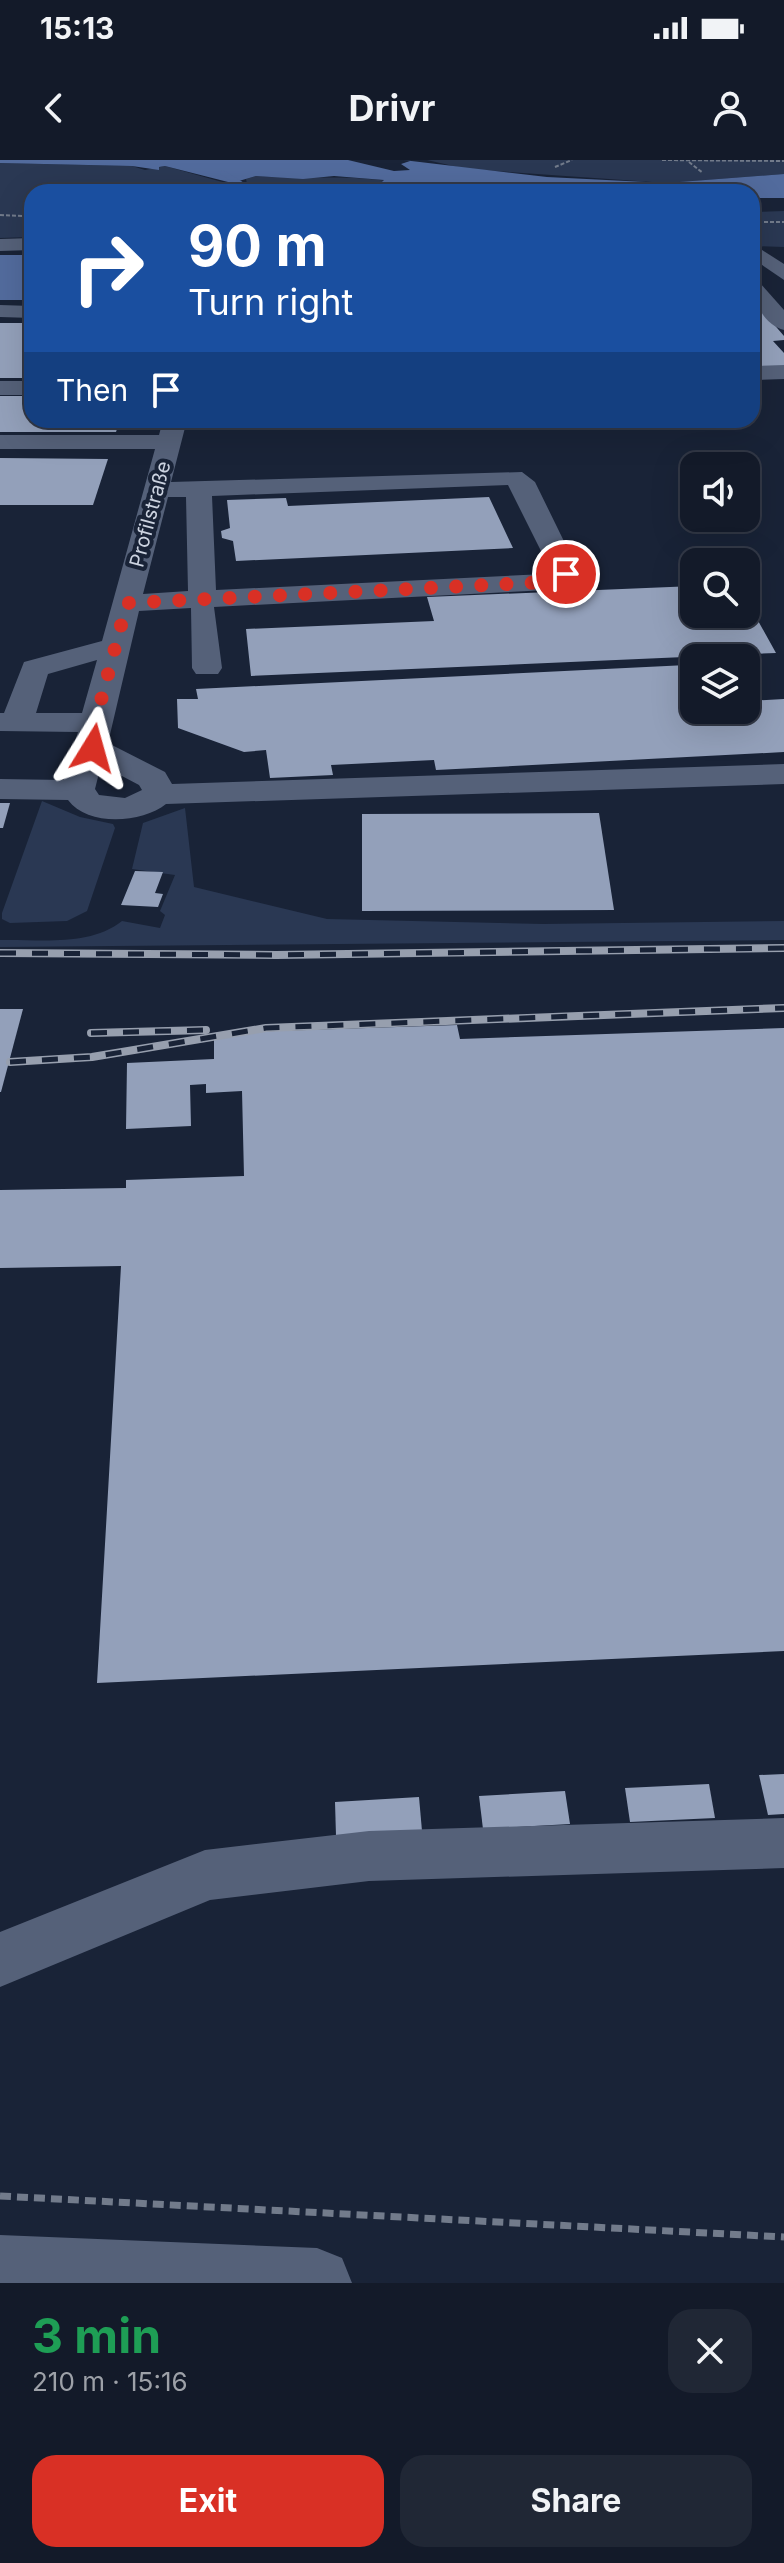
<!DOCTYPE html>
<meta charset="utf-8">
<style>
:root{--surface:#131a29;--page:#202735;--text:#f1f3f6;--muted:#9da1a8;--line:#323846;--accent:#d93025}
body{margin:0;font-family:Inter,sans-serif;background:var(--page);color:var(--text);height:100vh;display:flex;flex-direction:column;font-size:30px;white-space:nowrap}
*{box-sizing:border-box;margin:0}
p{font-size:26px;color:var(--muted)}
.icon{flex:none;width:44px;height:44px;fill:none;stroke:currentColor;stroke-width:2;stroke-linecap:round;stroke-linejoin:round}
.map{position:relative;height:2123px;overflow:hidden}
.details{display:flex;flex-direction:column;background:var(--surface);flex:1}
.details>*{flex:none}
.hud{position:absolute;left:24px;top:24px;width:736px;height:244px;border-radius:24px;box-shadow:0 8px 32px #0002,0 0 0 2px var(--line);background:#1a4fa0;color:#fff;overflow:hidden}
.controls{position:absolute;left:680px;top:292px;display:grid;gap:16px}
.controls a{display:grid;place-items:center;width:80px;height:80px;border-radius:16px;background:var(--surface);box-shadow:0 8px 32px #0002,0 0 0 2px var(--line);font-size:40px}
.pin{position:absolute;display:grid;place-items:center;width:68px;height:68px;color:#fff;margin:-34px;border:4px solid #fff;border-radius:50%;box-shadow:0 2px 8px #0007}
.me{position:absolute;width:88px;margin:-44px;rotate:8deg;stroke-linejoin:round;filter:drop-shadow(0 0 6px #0008)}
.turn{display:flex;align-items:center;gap:28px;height:168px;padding:0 32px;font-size:36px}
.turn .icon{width:104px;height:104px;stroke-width:2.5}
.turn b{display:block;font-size:56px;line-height:68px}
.then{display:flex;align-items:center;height:76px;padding:0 32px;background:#0003;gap:16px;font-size:30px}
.round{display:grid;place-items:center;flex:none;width:84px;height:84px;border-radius:24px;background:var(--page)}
.headline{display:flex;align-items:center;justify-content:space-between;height:136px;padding:0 32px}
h1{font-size:48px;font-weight:700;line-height:60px;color:#1e9e55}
.primary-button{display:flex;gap:16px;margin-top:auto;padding:16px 32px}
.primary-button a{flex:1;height:92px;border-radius:24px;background:var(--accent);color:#fff;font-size:32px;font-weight:700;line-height:92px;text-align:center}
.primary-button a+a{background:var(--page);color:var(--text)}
.status{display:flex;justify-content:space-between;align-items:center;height:56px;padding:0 40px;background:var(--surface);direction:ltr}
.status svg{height:22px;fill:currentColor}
header{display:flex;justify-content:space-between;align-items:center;height:104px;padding:0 32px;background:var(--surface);font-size:36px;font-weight:700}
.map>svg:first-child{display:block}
.green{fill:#2a3853}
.water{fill:#526b9d}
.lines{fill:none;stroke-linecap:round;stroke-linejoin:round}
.stream{stroke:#526b9d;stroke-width:5}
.building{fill:#93a0ba}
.path-far1{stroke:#727b8b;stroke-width:2;stroke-dasharray:4 2;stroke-linecap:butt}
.path{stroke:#727b8b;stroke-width:7;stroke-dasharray:11 6;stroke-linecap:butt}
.minor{fill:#556179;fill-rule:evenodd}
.rail-casing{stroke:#979fae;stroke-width:8}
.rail{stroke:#192337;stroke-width:5;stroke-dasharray:16;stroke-linecap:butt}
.route{stroke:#d93025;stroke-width:14;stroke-dasharray:0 25.2}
.labels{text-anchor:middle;stroke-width:8;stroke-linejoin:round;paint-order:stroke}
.far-street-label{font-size:20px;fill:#ccd3e0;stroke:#192337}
</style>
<div class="status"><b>15:13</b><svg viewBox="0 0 49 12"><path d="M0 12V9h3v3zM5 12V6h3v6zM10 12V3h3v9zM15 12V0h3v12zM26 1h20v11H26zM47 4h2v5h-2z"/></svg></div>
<header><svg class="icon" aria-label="back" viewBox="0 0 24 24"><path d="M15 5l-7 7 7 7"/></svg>Drivr<svg class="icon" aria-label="person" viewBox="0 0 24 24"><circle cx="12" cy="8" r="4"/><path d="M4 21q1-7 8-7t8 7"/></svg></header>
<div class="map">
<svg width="784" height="2123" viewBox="0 0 784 2123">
<rect width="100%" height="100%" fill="#192337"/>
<g class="green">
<polygon points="427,0 784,0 784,14 666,23 466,9"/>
<polygon points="0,3 132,6 145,10 165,6 233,25 230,32 32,32 32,77 0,78"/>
<path d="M256,16C301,19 344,15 389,21L385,25L444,32H237L247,24L246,19Z"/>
<polygon points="784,51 784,87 752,86 752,52"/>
<polygon points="42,641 80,657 113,664 115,668 87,751 67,761 10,763 2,759 2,753"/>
<path d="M185,648L194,727L327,759L543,764L784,761V780L0,787V780C40,779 89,787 122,761L160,768L165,755L160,751L175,715L132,709L143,663Z"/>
</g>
<g class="water">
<polygon points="0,0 348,0 394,11 410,10 401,4 410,1 403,0 547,17 666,23 784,14 784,38 752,38 752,32 564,32 474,26 470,27 495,32 410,29 380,24 384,20 334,16 303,19 256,16 232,23 165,6 159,7 159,10 132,6 0,3"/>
<polygon points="32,95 32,140 0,140 0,95"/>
</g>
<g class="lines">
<polyline class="stream" points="223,13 241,24 234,32"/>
</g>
<g class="building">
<polygon points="752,139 784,176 784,180 773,181 784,193 784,208 752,209"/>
<rect x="0" y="163" width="32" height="55"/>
<polygon points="0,236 32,236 32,260 120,260 116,272 0,272"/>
<polygon points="0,298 108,299 93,345 0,345"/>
<polygon points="489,337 513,388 236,401 233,381 222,378 221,371 230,368 227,340 286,338 288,346"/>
<polygon points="694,426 694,454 746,454 746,439 776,493 251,516 246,469 434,461 427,437"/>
<polygon points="687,505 694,519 694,550 746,550 746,541 784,539 784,592 436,610 434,600 331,605 333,615 270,618 266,590 244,592 178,568 177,539 198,539 196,529"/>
<polygon points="0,643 10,643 3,668 0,668"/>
<polygon points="599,653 614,750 362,751 362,654"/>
<polygon points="135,711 163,712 155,733 163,734 158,747 121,745"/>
<polygon points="0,849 23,849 1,932 0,932"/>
<polygon points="457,865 460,879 784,868 784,1491 97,1523 121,1106 0,1108 0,1030 126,1028 126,1020 244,1016 242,931 206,933 206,924 190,925 191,966 126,969 127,903 214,899 214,873"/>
<polygon points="784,1614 784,1654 768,1655 759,1615"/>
<polygon points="709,1624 715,1658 630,1662 625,1628"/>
<polygon points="565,1631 570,1664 483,1669 479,1636"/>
<polygon points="419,1637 422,1671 336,1676 335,1642"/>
</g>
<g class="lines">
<g class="path-far1">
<polyline points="662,0 784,1"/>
<polyline points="689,2 703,13"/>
<polyline points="555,7 572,0"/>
<polyline points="0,55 23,56"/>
<polyline points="752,62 784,62"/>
</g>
<polyline class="path" points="0,2036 784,2077"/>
<g class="minor">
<polygon points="32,78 32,90 0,91 0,79"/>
<polygon points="759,88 784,104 784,120 752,98 752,90"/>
<path d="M752,120L759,122L784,150V170C763,165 752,139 752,120Z"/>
<polygon points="0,145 32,146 32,158 0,157"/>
<polygon points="784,205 784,219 752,220 752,206"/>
<rect x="0" y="221" width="32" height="14"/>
<path d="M163,260H187L171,322L522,312L535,322L580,414L576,420L549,430L214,447L222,508L218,514H196L192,508L191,448L139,451L108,583L165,612L172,624L784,604V624L166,644C142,663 88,667 68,640L0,639V619L64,620L78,572L0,571V553H4L24,502L102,481L155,289H0V275H159ZM508,325L551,411L544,414L216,430L212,336ZM168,337H186L188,431L143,434ZM97,500L82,553H36L48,514ZM101,605L139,625L142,630L125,638L99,635L95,629Z"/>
<polygon points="784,1658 784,1708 369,1721 210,1740 0,1827 0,1772 205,1690 369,1671"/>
<polygon points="0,2075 317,2088 342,2098 352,2123 0,2123"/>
</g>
<defs>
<g id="rail">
<polyline points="0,793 276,795 784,788"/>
<polyline points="91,873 206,870"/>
<polyline points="10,902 92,897 266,868 784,848"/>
</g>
</defs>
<use href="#rail" class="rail-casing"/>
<use href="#rail" class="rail"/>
</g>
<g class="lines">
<polyline class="route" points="93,588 95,563 127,443 549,422 566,414"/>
</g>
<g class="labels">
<g class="far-street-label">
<text transform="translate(150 354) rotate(-75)" y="7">Profilstraße</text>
</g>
</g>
</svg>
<div class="controls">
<a><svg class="icon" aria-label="sound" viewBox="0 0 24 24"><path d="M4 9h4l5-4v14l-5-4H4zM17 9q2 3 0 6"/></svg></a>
<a><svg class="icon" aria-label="search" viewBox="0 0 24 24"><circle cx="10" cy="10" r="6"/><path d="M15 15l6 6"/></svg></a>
<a><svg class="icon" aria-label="layers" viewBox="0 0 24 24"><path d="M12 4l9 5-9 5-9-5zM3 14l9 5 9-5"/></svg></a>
</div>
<div class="pin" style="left:566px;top:414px;background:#d93025"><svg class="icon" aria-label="arrive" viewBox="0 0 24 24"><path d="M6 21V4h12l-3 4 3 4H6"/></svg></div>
<svg class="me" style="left:93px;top:588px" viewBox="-20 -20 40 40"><path d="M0-17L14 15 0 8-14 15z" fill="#d93025" stroke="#fff" stroke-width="4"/></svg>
<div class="hud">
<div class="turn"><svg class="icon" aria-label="right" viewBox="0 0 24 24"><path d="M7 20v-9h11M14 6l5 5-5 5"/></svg><div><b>90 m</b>Turn right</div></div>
<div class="then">Then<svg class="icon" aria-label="arrive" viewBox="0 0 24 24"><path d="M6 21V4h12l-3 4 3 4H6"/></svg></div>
</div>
</div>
<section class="details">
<div class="headline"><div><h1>3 min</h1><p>210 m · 15:16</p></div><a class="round"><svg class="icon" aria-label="close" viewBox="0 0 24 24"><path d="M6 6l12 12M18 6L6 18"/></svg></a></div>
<div class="primary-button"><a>Exit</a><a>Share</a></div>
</section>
